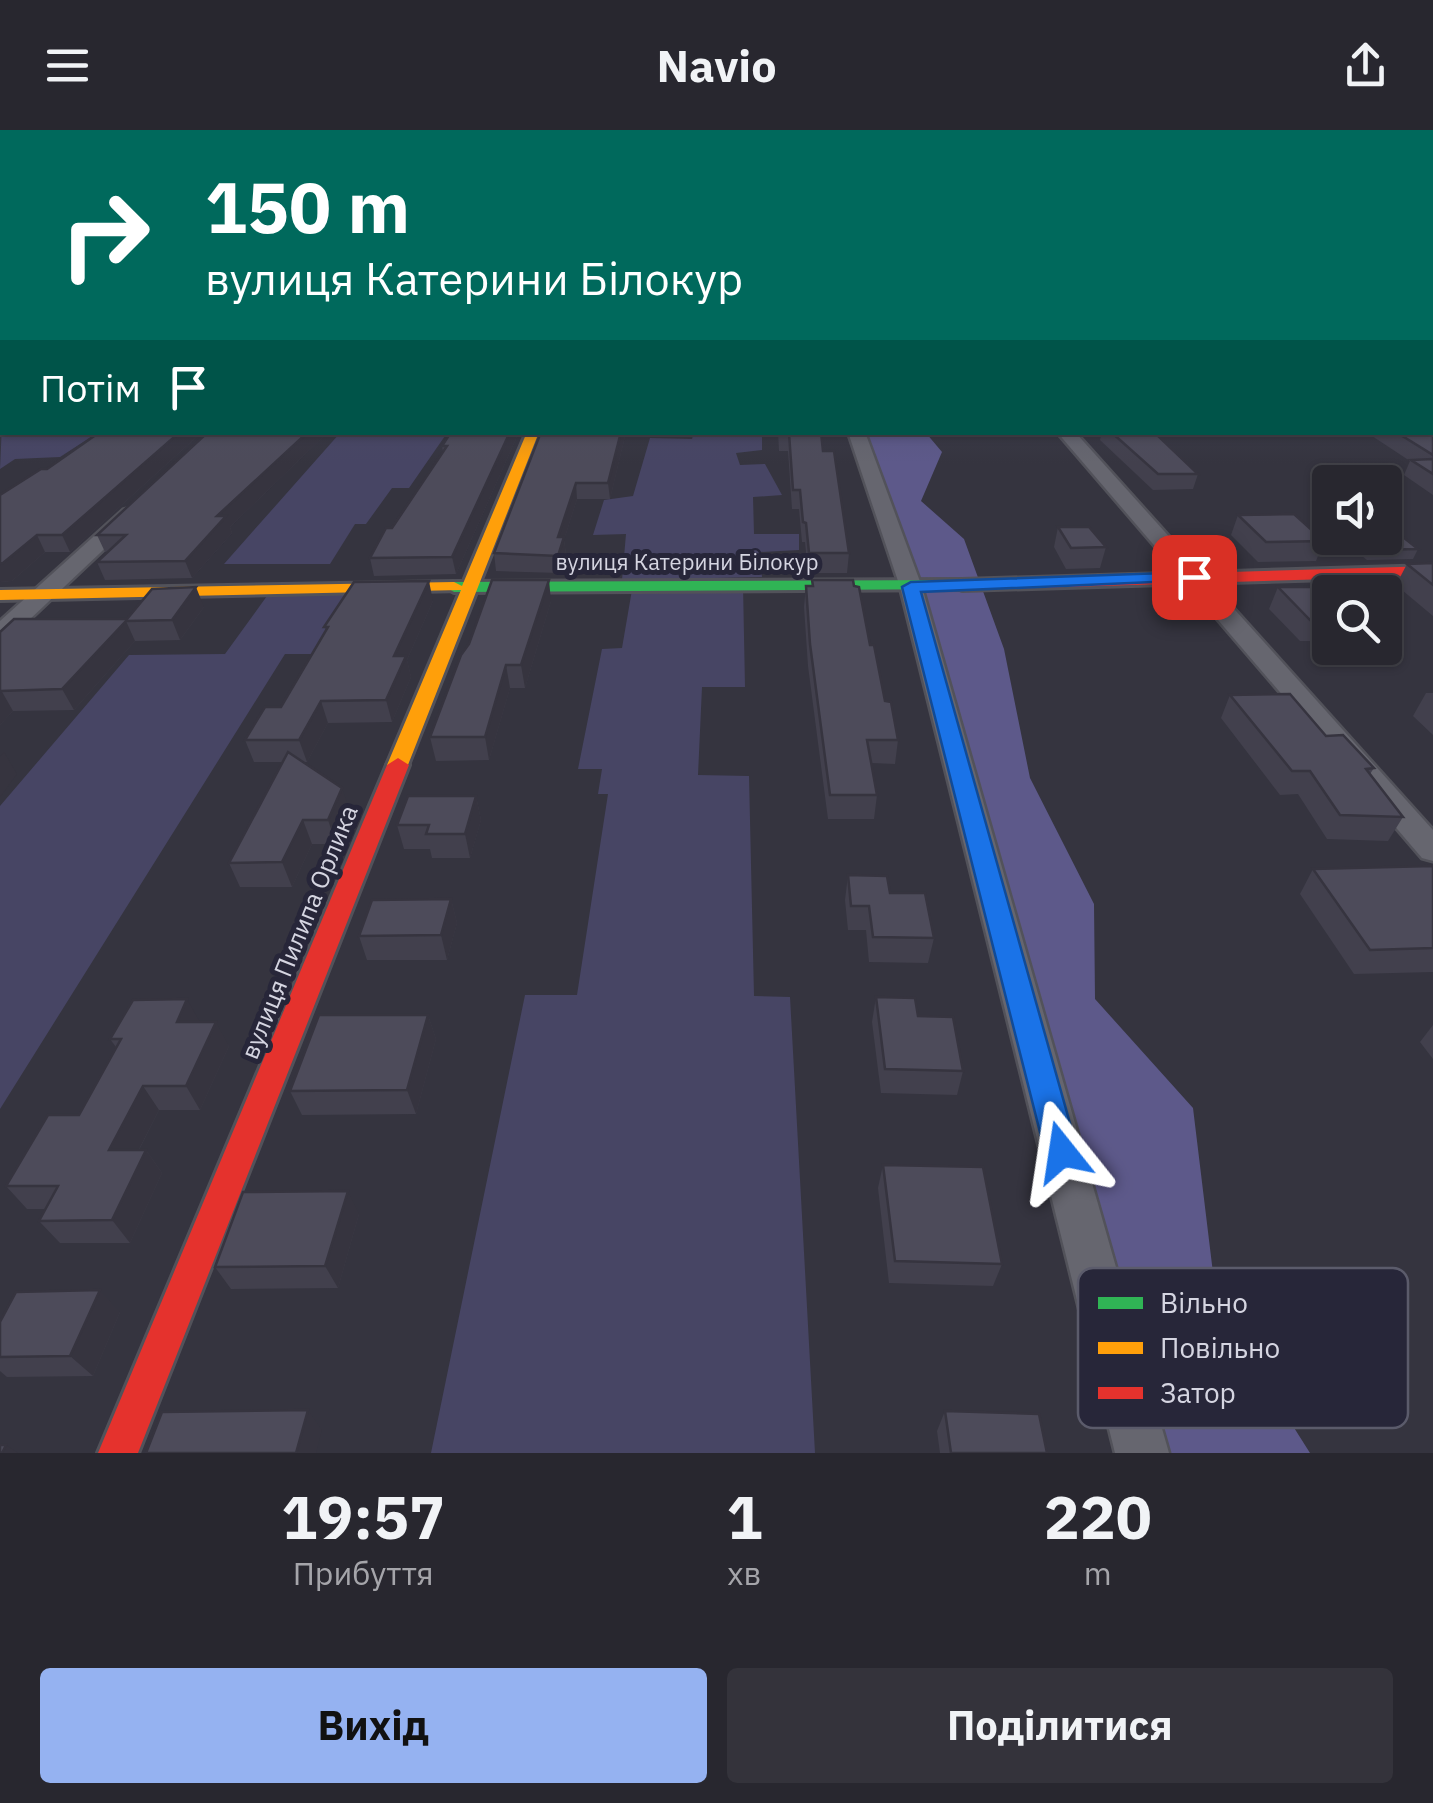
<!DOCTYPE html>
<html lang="uk">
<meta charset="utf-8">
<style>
:root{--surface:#28272f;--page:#34333b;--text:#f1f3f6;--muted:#a5a5aa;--line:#44444b;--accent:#95b2f1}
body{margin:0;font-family:"IBM Plex Sans",sans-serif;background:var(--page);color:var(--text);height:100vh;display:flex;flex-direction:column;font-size:38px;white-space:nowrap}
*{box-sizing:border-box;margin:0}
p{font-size:32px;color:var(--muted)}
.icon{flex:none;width:55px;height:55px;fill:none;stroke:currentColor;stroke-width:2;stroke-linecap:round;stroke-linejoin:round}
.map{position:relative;height:1323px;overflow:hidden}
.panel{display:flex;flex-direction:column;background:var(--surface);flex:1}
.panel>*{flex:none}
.guide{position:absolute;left:0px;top:0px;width:1435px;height:305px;box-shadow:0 2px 8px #0004,0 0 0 2px var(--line);background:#00695c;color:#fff;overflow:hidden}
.controls{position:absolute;left:1312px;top:335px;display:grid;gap:20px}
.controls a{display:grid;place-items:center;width:90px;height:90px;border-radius:10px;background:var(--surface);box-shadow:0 2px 8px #0004,0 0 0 2px var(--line);font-size:50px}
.pin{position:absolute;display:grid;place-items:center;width:85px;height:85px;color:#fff;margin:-42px;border-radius:20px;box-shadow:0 5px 15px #0006}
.me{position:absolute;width:110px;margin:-55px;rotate:345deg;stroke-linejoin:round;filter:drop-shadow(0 0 8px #0008)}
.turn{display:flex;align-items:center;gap:35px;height:210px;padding:0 40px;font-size:45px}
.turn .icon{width:130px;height:130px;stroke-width:2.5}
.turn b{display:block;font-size:70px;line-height:85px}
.then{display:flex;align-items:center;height:95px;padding:0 40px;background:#0003;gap:20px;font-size:38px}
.eta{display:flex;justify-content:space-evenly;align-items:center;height:170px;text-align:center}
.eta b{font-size:60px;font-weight:700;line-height:70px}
.primary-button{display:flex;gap:20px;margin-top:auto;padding:20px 40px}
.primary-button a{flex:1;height:115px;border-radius:10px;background:var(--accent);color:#111;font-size:40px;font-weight:700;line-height:115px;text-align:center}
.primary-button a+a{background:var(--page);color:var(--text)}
header{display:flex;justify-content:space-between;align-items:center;height:130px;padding:0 40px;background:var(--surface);font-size:45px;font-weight:700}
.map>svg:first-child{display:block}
.green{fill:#474564}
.forest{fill:#5d598a}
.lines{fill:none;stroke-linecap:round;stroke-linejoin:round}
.street-casing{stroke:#52525a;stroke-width:5}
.fast-casing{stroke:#52525a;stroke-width:6}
.slow-casing{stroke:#52525a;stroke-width:6}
.jam-casing{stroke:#52525a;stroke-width:6}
.street{fill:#66666f;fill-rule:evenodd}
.fast{fill:#30b455;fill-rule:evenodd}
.slow{fill:#ff9f0a;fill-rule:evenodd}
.jam{fill:#e5322d;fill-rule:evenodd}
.wall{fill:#42404d}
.shaded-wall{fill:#36343f}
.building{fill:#4d4b5a;stroke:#36343f;stroke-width:2.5}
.route{fill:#1a73e8;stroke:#114b97;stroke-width:2.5}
.labels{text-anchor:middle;stroke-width:10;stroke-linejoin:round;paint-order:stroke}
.far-street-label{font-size:22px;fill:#d5d5e1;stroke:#272639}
.street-label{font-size:25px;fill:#d5d5e1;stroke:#272639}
.key{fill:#272639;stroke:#5b5b6b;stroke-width:2.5}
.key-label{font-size:28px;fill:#d5d5e1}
</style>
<header><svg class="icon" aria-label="menu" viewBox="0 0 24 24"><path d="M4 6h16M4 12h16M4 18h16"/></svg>Navio<svg class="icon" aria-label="share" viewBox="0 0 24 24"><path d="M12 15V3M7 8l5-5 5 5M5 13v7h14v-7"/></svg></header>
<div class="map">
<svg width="1433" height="1323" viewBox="0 0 1433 1323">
<rect width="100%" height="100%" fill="#35343f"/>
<g class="green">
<polygon points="2,294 2,302 97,303 60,327 15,329 0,339"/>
<polygon points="694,302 762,303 762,320 736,323 740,335 765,334 782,365 753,367 754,404 799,404 799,420 760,422 762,447 622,450 626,404 593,405 604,370 633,366 650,308 692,309"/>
<polygon points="340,303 447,303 409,358 392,358 366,394 355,394 330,434 224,434"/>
<polygon points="633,454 743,455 745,557 702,557 698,645 749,646 754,866 790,867 815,1323 431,1323 525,865 577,865 608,664 598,664 602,639 578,639 602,519 622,518"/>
<polygon points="272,459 358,459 321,524 285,524 0,979 0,676 129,525 225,524"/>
</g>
<polygon class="forest" points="856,303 926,303 942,322 921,371 964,409 1004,519 1030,648 1094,774 1095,869 1193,978 1217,1176 1310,1323 1142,1323"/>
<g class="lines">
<defs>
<g id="street">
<polygon points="848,302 865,302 922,457 1169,1323 1115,1323 900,457"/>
<polygon points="1057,302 1075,302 1433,700 1433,731 1422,728"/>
<polygon points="130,378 137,380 137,388 9,509 0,511 0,491 123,380"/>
</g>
<polygon id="fast" points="962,450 968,451 968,459 454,462 446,457 454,452"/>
<polygon id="slow" points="527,302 539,302 406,640 390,640 387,635 461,460 0,470 0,460 454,452 462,456"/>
<g id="jam">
<polygon points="1433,436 1433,446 962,460 954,455 962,450"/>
<polygon points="398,628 409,635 138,1323 98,1323 387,635"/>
</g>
</defs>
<use href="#street" class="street-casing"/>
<use href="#fast" class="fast-casing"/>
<use href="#slow" class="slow-casing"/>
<use href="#jam" class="jam-casing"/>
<use href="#street" class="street"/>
<use href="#fast" class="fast"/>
<use href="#slow" class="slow"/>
<use href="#jam" class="jam"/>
</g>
<g class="wall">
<polygon points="1432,281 1433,365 1404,345 1410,331 1366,302 1432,302"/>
<polygon points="100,302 202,302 70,422 45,422 12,451 0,452 0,365 47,339"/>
<polygon points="208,302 328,302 230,397 232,403 192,448 105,450 97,432 107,422 105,422 97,405"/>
<polygon points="451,302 519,302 456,444 374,446 370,428 443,322 442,316"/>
<polygon points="626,302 610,369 577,369 564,410 566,424 560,443 496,441 494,423"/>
<polygon points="778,302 821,302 823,321 849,423 847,443 808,443 805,412 802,412 799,379 792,379 788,321 779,321"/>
<polygon points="1102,302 1154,302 1198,344 1193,359 1153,360 1100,310"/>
<polygon points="1238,385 1324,411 1316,431 1258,432 1231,405"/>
<polygon points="1058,397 1106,417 1100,438 1066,439 1054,417"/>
<polygon points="1357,408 1418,419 1413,429 1367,430 1352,418"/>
<polygon points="1433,433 1433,486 1396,455 1407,434"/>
<polygon points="812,450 870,515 885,571 898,610 895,634 872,633 877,665 874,689 828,689 808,536 804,477 806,456 812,456"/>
<polygon points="1278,457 1330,462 1330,511 1300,511 1269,479"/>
<polygon points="433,471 407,530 411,547 392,592 328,593 307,632 303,632 350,682 336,714 312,714 292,757 240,757 229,733 282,632 254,632 245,610 281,577 326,500 324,497"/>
<polygon points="551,471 525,558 510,558 489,630 436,631 430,607"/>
<polygon points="204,477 180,510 135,511 74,580 13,581 0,595 0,502 127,489"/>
<polygon points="1426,563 1433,563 1433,605 1413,586"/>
<polygon points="1230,565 1326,606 1374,638 1370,644 1403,687 1388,711 1327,709 1298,664 1280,665 1221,588"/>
<polygon points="476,666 481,690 470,728 432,728 430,719 404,719 397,695"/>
<polygon points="1433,736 1433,842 1354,844 1300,764 1313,739"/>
<polygon points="848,745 890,763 934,808 928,833 869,832 866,800 848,800 845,770"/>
<polygon points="451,769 457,793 447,830 367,830 359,806"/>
<polygon points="876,867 918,886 963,941 957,965 881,963 872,892"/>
<polygon points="428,885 436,909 416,984 302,985 290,961"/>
<polygon points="200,892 229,916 200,980 159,980 139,1020 146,1020 162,1043 130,1113 60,1113 39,1091 45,1079 27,1079 6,1056 79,985 116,917 110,909"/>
<polygon points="1433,895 1433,929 1420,912"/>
<polygon points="883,1035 1002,1134 993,1156 889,1153 878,1058"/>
<polygon points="359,1084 338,1158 231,1159 215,1137"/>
<polygon points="120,1182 93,1246 7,1247 0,1241 0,1192"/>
<polygon points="945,1281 1047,1323 940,1323 937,1301"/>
</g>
<g class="shaded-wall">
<polygon points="2,274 2,293 0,294 0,275"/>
<polygon points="180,302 202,302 70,422 62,405"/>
<polygon points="308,302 328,302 230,397 232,403 192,448 185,431 217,386"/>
<polygon points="510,302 519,302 456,444 452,427"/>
<polygon points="621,302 626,302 610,369 608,353"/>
<polygon points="576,353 577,369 564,410 566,424 560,443 558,407"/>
<polygon points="37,405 45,422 12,451 0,452 0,434"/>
<polygon points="549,450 551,471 525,558 521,535"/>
<polygon points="429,451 433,471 407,530 411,547 392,592 386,570 394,526"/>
<polygon points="196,457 204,477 180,510 172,490"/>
<polygon points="126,491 135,511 74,580 62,559"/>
<polygon points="506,535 510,558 489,630 485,607"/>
<polygon points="1,560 13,581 0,595 0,561"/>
<polygon points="321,571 328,593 307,632 299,610"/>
<polygon points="4,622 17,644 0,667 0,627"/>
<polygon points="342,658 350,682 336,714 328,690"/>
<polygon points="476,666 481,690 470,728 465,704"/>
<polygon points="303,690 312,714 292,757 282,732"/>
<polygon points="451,769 457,793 447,830 441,805"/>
<polygon points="187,869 201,894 177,892"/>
<polygon points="428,885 436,909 416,984 407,960"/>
<polygon points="216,892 229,916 200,980 186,956"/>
<polygon points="143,956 159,980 127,1043 109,1020"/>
<polygon points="146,1020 162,1043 130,1113 112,1090"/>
<polygon points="348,1061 359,1084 338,1158 325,1136"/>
<polygon points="100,1160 120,1182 93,1246 70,1226"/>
<polygon points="308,1280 322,1300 316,1323 296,1323"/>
<polygon points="6,1315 18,1323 2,1323"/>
</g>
<g class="building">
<polygon points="0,148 2,148 2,274 0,275"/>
<polygon points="1432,281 1433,281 1433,325 1396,302 1432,302"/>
<polygon points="100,302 180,302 62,405 37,405 3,433 0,434 0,365 41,339 47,339"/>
<polygon points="208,302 308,302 217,386 226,386 185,431 97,432 126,405 97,405"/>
<polygon points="451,302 510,302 452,427 370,428 386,398 392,398 447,316 442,316"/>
<polygon points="541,302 621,302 608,353 576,353 558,407 564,407 558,426 494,423"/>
<polygon points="780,302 821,302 823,321 834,321 849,423 809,423 806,393 803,392 800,360 793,360 789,303"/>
<polygon points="1111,302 1154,302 1198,344 1158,344"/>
<polygon points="1433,329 1433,344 1411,330"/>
<polygon points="1294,384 1324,411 1266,412 1238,385"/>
<polygon points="1058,397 1089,397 1106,417 1071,418"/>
<polygon points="1403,407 1418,419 1371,420 1357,408"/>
<polygon points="1433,433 1433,455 1407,434"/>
<polygon points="492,450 549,450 521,535 506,535 485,607 430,607 461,525 469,514"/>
<polygon points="812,450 853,450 854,456 859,457 870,515 874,515 885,571 891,572 898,610 867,610 877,665 830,665 810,514 806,456 813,456"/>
<polygon points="429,451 394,526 406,526 386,570 321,571 299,610 245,610 265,577 281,577 328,497 324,497 354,452"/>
<polygon points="196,457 172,490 126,491 62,559 0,561 0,502 14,489 127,489 152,459"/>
<polygon points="1278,457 1327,457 1334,462 1330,462 1330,489 1310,490"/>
<polygon points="1290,564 1326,606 1343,605 1374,638 1366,639 1403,687 1340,685 1310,641 1292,641 1230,565"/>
<polygon points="288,622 342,658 328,690 303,690 282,732 229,733"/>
<polygon points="408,666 476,666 465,704 426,704 429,695 397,695"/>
<polygon points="1433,736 1433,818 1370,820 1313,739"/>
<polygon points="848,745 887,746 890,763 925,763 934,808 873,807 869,776 851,776"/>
<polygon points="451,769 441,805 359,806 372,770"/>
<polygon points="876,867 915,868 918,886 953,887 963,941 885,939"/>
<polygon points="187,869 177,892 216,892 186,956 143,956 109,1020 146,1020 112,1090 39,1091 58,1056 6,1056 48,985 79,985 121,909 110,909 133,870"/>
<polygon points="319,885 428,885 407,960 290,961"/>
<polygon points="883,1035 983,1037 1002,1134 895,1131"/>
<polygon points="348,1061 325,1136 215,1137 243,1062"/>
<polygon points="100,1160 70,1226 0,1227 0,1192 16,1162"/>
<polygon points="308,1280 296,1323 146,1323 162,1282"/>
<polygon points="945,1281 1039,1284 1047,1323 951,1323"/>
<polygon points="0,1315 6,1315 2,1323 0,1323"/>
</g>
<linearGradient id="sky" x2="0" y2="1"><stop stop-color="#1d1d23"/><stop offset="0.44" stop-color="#4b5063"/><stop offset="1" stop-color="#4b5063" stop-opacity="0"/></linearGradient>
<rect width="1433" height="333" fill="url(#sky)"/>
<polygon class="route" points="1194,442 1199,443 1199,450 921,462 1078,1022 1073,1033 1062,1037 1050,1033 1045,1022 902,457 911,452"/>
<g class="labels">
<g class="far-street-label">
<text x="687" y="440">вулиця Катерини Білокур</text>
</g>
<g class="street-label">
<text transform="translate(299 802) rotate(-68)" y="9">вулиця Пилипа Орлика</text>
</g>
</g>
<rect x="1078" y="1138" width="330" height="160" rx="15" class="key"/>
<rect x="1098" y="1167" width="45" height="12" fill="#30b455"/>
<rect x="1098" y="1212" width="45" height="12" fill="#ff9f0a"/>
<rect x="1098" y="1257" width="45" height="12" fill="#e5322d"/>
<g class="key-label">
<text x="1160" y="1183">Вільно</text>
<text x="1160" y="1228">Повільно</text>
<text x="1160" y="1273">Затор</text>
</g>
</svg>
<div class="controls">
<a><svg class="icon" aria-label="sound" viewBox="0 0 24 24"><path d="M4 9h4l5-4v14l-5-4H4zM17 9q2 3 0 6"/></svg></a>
<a><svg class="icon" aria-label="search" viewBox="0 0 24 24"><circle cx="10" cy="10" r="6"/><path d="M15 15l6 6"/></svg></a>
</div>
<div class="pin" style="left:1194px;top:447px;background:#d93025"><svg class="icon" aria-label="arrive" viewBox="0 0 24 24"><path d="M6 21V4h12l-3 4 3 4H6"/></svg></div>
<svg class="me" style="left:1062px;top:1022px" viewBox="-20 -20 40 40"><path d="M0-17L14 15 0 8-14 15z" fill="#1a73e8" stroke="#fff" stroke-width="4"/></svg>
<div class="guide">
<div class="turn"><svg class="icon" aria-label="right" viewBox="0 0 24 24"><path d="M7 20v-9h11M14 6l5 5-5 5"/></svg><div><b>150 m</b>вулиця Катерини Білокур</div></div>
<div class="then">Потім<svg class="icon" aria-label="arrive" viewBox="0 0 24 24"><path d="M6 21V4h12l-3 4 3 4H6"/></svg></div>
</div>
</div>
<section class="panel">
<div class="eta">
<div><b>19:57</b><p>Прибуття</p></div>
<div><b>1</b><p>хв</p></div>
<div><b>220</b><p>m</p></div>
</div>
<div class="primary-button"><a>Вихід</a><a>Поділитися</a></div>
</section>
